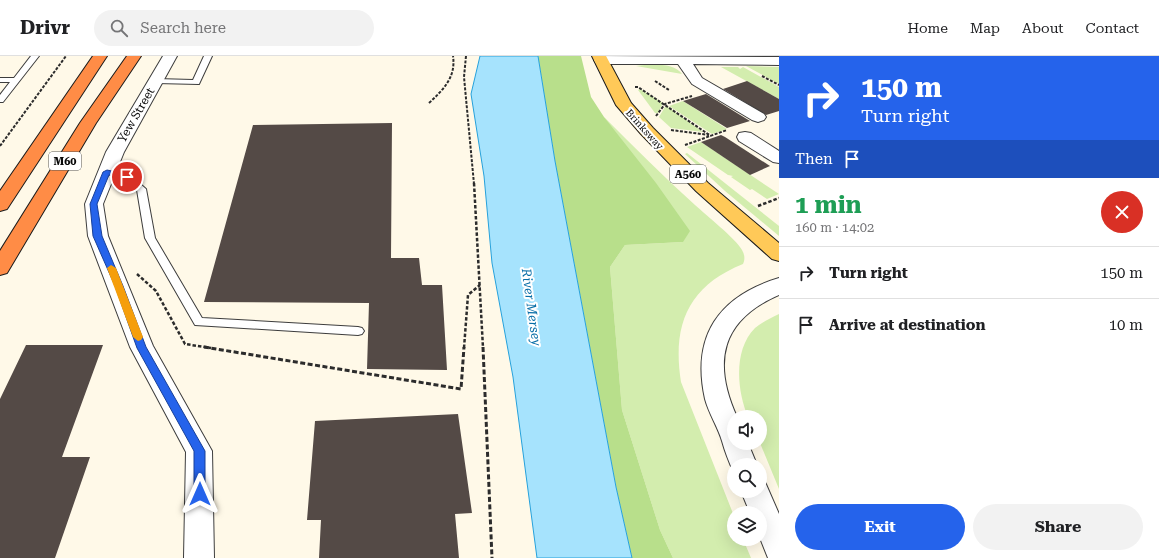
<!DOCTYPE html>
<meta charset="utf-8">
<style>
:root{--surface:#fff;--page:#f2f2f2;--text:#202124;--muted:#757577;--line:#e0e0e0;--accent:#2563eb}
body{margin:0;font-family:"Roboto Serif",serif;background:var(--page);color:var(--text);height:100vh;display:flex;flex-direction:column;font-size:15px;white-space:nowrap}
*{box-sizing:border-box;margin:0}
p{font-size:13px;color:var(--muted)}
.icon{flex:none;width:22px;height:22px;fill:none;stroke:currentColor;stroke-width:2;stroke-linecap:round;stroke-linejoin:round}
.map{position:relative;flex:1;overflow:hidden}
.drawer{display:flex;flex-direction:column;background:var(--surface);width:380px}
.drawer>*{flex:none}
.hud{background:#2563eb;color:#fff;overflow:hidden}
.tools{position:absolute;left:727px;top:354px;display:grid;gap:8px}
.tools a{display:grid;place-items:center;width:40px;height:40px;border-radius:50%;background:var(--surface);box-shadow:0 4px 16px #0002;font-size:20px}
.pin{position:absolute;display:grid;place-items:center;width:34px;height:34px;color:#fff;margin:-17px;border:2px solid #fff;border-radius:50%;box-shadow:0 1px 4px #0007}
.me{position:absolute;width:44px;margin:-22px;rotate:0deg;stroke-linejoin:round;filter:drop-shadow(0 0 3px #0008)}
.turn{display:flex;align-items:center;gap:14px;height:84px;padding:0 16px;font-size:18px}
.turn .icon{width:52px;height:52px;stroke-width:2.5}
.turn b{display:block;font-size:28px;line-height:34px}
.then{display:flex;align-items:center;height:38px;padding:0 16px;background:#0003;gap:8px;font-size:15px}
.round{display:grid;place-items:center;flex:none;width:42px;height:42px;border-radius:21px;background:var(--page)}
.headline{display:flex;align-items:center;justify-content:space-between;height:68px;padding:0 16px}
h1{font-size:24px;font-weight:700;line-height:30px;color:#1e9e55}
.primary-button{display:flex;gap:8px;margin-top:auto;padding:8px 16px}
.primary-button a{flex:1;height:46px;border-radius:24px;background:var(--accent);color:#fff;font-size:16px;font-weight:700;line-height:46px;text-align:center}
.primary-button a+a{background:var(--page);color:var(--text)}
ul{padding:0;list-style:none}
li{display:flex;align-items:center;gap:12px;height:52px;padding:0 16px;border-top:1px solid var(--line)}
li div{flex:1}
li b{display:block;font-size:15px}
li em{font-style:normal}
header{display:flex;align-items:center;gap:24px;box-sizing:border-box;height:56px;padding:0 20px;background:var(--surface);border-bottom:1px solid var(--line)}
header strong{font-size:19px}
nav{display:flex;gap:22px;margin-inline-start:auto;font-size:14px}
.search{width:280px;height:36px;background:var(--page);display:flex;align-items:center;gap:10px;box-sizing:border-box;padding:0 14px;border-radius:22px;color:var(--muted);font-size:15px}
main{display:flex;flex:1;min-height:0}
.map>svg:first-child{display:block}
.green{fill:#d3edae}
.forest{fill:#b8df8b}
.water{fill:#a6e3fd;stroke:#26a1db}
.building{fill:#544a46}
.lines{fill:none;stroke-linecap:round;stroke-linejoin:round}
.lane-casing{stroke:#3d3d3d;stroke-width:2}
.street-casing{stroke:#3d3d3d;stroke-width:2}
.primary-casing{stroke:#1b1b1b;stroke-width:2}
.highway-casing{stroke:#1b1b1b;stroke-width:2}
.path-far2{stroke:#2c2c2c;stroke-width:2;stroke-dasharray:3 1.5;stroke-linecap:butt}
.path-far1{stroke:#2c2c2c;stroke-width:2.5;stroke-dasharray:3.5 2;stroke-linecap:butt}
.path{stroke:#2c2c2c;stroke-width:3;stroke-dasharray:5 2.5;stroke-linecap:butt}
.lane{fill:#fff;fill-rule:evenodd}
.street{fill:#fff;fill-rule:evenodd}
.primary{fill:#ffc958;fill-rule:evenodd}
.highway{fill:#ff8c46;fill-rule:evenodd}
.route{fill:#2563eb;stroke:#184099}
.slow{fill:#f59e0b}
.labels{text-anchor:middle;stroke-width:4;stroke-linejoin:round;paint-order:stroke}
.far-street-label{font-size:10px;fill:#0a0a0a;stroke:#fff}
.shield{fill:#fff;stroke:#545454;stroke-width:1}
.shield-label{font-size:11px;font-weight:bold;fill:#0a0a0a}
.street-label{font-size:12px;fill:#0a0a0a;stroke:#fff}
.water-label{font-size:13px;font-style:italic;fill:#086ea7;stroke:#fff}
</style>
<header>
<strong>Drivr</strong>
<div class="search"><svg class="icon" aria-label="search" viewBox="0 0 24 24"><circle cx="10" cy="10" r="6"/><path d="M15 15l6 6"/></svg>Search here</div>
<nav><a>Home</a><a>Map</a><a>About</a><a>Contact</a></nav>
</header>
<main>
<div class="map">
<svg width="779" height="502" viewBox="0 0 779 502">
<rect width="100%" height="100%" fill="#fff9e8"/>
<g class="green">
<path d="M636,10C649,8 674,6 682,18Z"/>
<polygon points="746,10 779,11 779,28"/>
<polygon points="721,11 738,11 740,13 743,11 779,31 779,43"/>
<polygon points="640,33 663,47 658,57 655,57 638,34"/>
<polygon points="683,45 727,73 712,78 669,50"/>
<polygon points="665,51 668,51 703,76 671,72 659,61"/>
<path d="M604,61C634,91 664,121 695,149C706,159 736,183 742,194C745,199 745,204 743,208C688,230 672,269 681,326L734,460V483H743L751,502H673L660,474L622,354L610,211L625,189L683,186Z"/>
<polygon points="701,86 779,138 767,143 752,133 750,134 731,121 733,120 728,119 687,91"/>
<polygon points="687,97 779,170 779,180 725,135 685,98"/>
<path d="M779,258V433L760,387V361H748C737,335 733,294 755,272C762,266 771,262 779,258Z"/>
</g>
<polygon class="forest" points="538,0 581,0 591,41 604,61 656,127 690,175 683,186 625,189 610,211 622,354 660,474 673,502 632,502 616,431 555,105"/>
<polygon class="water" points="480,0 538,0 555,105 616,431 632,502 537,502 513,321 492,207 484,120 471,38"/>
<g class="building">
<polygon points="747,25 779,43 779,55 766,59 723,33"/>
<polygon points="706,38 750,65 727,72 683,45"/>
<polygon points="392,67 391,202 419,202 422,229 442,229 447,314 367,313 369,247 204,246 253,69"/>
<polygon points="721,79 725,81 770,110 750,119 701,86"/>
<polygon points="26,289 103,289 62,401 90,401 55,502 0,502 0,343"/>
<polygon points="458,358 472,457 455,458 459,502 319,502 321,464 307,464 315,365"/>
</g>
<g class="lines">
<defs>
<g id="lane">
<polygon points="31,0 39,0 3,46 0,46 0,39 10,26 0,26 0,22 14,22"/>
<polygon points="204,0 212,0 199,28 156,27 152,25 156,23 193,24"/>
<polygon points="107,113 130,119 146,133 155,182 202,262 358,271 362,272 364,275 362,278 358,279 195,269 145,182 137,134 124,123 104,118 103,116 104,114"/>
</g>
<g id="street">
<polygon points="163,0 177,0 124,96 103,148 108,180 153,290 212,395 214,502 184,502 186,396 130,291 88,180 85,148 106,96"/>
<polygon points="600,0 779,1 779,9 693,8 702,22 764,58 766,61 764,64 758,66 752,64 692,28 678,8 601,8 596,7 594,4 596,1"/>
<polygon points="745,76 751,77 779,95 779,107 773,106 739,85 737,81 739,77"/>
<path d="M779,222V239C721,264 712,306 737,361H734V387H748L757,409H734V417C729,406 725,396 722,385C718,371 709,358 705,343C691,280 719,240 779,222Z"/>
<polygon points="760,424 765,426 779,458 779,502 768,502 760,482 760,457 750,457 741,435 760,435"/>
</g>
<polygon id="primary" points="592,0 606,0 631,47 653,72 708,127 779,187 779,205 772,203 696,135 641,78 616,49"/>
<g id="highway">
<polygon points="93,0 107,0 7,153 0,155 0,135"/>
<polygon points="127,0 141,0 96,67 7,217 0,219 0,195 80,67"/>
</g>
</defs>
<use href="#lane" class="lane-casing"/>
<use href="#street" class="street-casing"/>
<use href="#primary" class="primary-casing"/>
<use href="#highway" class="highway-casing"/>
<g class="path-far2">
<polyline points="466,0 464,21 474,128"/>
<polyline points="762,20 779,29"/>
<polyline points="655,25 669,34"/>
<polyline points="635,31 638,31 711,80"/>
<path d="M429,47C444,33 456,21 453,0"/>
<polyline points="656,60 665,48 692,40"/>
<polyline points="671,74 709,79"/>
<polyline points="685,89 727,74"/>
<polyline points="0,90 66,0"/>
</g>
<g class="path-far1">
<polyline points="474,127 483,292"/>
<polyline points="758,150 779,142"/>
<polyline points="137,218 156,235 185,288 211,292"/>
<polyline points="464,292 468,239 480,229"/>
</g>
<g class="path">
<polyline points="204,291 461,333 464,291"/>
<polyline points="483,291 492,502"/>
</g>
<use href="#lane" class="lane"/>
<use href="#street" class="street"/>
<use href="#primary" class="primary"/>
<use href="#highway" class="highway"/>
</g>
<polygon class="route" points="107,114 130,119 131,121 127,123 109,119 97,148 102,180 123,230 146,291 205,395 205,438 204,442 200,444 195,442 194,438 194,395 137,292 115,230 93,180 90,148 103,116"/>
<polygon class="slow" points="111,209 116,212 143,281 141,284 138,285 133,281 107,212"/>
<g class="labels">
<g class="far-street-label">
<text transform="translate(645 73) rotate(48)" y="4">Brinksway</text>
</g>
<g class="shield">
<rect x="49" y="96" width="32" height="18" rx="3"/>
<rect x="670" y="109" width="36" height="18" rx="3"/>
</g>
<g class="shield-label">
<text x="65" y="109">M60</text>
<text x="688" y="122">A560</text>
</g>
<g class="street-label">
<text transform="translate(136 59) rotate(-60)" y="4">Yew Street</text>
</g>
<g class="water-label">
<text transform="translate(532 251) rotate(82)" y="5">River Mersey</text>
</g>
</g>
</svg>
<div class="tools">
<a><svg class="icon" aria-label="sound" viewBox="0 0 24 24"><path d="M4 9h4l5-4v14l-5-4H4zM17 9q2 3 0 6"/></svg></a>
<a><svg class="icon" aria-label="search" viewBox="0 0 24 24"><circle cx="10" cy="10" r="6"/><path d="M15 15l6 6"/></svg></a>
<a><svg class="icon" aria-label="layers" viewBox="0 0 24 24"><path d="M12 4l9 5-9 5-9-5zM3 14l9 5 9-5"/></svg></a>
</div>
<div class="pin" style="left:127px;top:121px;background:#d93025"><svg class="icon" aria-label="arrive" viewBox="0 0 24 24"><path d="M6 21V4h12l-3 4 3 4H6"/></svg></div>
<svg class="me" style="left:200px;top:438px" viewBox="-20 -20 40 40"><path d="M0-17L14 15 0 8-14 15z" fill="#2563eb" stroke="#fff" stroke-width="4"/></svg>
</div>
<section class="drawer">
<div class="hud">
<div class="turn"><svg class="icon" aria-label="right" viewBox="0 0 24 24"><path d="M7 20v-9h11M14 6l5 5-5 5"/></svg><div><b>150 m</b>Turn right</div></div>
<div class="then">Then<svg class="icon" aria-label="arrive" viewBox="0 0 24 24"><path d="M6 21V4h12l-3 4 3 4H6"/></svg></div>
</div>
<div class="headline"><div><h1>1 min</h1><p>160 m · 14:02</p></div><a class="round" style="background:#d93025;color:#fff"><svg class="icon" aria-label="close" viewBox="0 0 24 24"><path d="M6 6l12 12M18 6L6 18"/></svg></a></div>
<ul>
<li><svg class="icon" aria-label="right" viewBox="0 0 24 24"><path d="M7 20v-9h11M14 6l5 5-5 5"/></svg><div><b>Turn right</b></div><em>150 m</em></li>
<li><svg class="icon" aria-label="arrive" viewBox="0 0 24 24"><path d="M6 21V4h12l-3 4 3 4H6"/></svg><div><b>Arrive at destination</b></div><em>10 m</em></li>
</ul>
<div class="primary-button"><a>Exit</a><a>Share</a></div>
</section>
</main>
